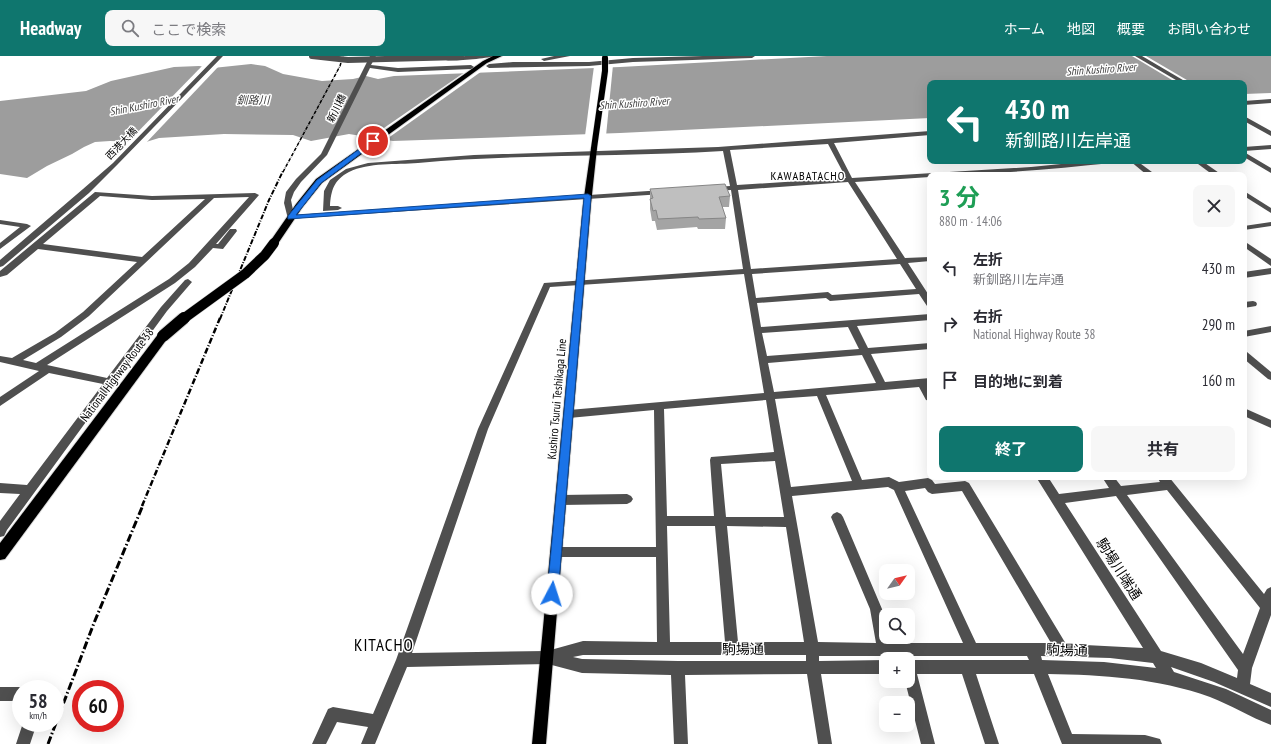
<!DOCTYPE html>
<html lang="ja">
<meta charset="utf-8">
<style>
:root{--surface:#fff;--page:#f7f7f7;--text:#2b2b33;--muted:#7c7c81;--accent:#0f766e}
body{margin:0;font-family:"PT Sans Narrow","Noto Sans JP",sans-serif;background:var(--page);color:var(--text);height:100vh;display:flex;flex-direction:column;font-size:15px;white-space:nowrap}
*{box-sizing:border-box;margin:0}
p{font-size:13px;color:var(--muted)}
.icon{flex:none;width:22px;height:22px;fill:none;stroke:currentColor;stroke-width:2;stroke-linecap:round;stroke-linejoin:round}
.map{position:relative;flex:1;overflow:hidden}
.panel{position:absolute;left:927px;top:116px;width:320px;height:308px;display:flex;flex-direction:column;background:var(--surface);border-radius:8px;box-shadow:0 4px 16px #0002}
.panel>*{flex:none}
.guide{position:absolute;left:927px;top:24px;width:320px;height:84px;border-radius:8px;box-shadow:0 4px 16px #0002;background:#0f766e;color:#fff;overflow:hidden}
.needle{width:26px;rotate:56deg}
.tools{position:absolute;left:879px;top:508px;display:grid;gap:8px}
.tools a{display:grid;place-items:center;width:36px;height:36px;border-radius:8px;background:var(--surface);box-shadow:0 4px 16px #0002;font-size:20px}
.speed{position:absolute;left:12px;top:624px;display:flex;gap:8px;font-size:20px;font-weight:700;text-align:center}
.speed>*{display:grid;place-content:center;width:52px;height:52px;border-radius:50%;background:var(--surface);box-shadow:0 4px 16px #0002;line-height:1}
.speed small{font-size:10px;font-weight:400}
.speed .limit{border:6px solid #d22;background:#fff;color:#111}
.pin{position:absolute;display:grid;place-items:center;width:34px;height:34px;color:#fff;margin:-17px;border:2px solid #fff;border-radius:50%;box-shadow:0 1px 4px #0007}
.me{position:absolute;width:44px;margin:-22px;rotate:5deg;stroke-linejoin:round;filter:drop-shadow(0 0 3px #0008)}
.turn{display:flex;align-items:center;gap:14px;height:84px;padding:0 12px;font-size:18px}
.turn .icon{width:52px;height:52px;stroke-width:2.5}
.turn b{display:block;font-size:28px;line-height:34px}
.round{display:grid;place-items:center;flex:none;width:42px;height:42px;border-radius:8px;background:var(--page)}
.headline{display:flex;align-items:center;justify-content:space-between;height:68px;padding:0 12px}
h1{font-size:24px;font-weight:700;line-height:30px;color:#1e9e55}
.cta{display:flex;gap:8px;margin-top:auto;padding:8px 12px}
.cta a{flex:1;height:46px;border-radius:8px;background:var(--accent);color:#fff;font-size:16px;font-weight:700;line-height:46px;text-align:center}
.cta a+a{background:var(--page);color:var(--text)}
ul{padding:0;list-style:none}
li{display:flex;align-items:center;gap:12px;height:56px;padding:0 12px}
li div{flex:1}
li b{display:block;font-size:15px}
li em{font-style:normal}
header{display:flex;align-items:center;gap:24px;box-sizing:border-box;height:56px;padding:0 20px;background:var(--accent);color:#fff}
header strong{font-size:19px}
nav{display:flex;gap:22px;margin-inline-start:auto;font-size:14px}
.search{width:280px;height:36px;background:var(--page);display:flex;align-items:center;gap:10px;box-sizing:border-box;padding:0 14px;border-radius:8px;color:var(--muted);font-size:15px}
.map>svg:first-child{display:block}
.water{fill:#9d9d9d}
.pier{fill:#fff}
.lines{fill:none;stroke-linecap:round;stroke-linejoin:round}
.major-casing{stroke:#dbdbdb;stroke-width:2}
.highway-casing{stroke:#dbdbdb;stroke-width:2}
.minor{fill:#4f4f4f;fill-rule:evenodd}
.major{fill:#000;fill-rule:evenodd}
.highway{fill:#000;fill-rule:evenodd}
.rail-far3{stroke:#000;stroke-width:1.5;stroke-dasharray:3.5 1 0.5 1;stroke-linecap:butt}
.rail-far2{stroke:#000;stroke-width:2;stroke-dasharray:5 1.5 1 1.5;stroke-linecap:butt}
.rail-far1{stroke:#000;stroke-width:2.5;stroke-dasharray:6 2 1 2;stroke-linecap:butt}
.rail{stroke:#000;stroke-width:3;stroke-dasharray:8 2.5 1.5 2.5;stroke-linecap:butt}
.major-bridge-casing{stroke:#dbdbdb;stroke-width:7;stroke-linecap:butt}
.highway-bridge-far1-casing{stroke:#dbdbdb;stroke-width:11;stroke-linecap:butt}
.highway-bridge-casing{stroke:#dbdbdb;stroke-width:14;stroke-linecap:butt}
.minor-bridge{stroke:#4f4f4f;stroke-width:6}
.major-bridge{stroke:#000;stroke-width:6}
.highway-bridge-far1{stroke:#000;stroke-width:10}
.highway-bridge{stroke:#000;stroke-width:12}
.wall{fill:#a4a4a4}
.building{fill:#bfbfbf;stroke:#868686}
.route{fill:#1a73e8;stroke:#114b97}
.labels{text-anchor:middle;stroke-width:3;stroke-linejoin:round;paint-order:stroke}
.far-street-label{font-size:10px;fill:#000;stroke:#fff}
.far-water-label{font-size:11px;font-style:italic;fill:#3e3e3e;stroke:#fff}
.far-quarter-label{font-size:12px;letter-spacing:1px;fill:#000;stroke:#fff}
.street-label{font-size:12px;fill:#000;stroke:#fff}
.near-street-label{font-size:14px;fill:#000;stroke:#fff}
.near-quarter-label{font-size:17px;letter-spacing:1px;fill:#000;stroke:#fff}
</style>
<header>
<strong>Headway</strong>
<div class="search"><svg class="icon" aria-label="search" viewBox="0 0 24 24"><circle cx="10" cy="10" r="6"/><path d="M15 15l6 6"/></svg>ここで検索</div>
<nav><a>ホーム</a><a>地図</a><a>概要</a><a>お問い合わせ</a></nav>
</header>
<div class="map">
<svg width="1271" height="688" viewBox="0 0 1271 688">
<rect width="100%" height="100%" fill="#fff"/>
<polygon class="water" points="827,0 1271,0 1271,37 1244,38 1244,27 930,27 930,62 620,77 393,85 349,78 311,85 293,79 224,78 159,82 146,86 110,85 95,86 84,91 72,98 47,110 27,122 0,118 0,45 86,35 111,25 174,11 199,10 213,12 251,8 265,10 283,18 322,25 353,23 366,20 378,23 394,20 620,11"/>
<g class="pier">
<polygon points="1132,0 1146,0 1192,27 1177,27"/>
<polygon points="203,9 219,10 145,88 127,87"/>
<polygon points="613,9 606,80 585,80 594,10"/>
<polygon points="482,15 384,85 368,83 465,16"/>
</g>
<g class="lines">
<defs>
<polygon id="major" points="594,90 597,92 591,148 546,688 532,688 583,148 591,92"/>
<g id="highway">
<polygon points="493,0 502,0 487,7 322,127 302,152 277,189 271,189 269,187 296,148 316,123 483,5"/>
<polygon points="163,276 167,277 168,280 167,283 5,503 0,504 0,487 159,277"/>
</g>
</defs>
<use href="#major" class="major-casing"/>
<use href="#highway" class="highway-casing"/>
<g class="minor">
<polygon points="217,0 223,0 117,109 89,137 3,210 0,211 0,204 83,133 113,107"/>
<polygon points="370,0 376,0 371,9 398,12 471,9 474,11 471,13 398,16 370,12 327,99 301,126 294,136 291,144 294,159 663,134 667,136 663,138 288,163 284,147 286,136 296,123 321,98"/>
<path d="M465,0H494C490,2 450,6 446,4Z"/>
<polygon points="554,0 570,0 544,5 541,3"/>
<polygon points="703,0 755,0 752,2 633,6 589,10 489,12 486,10 489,8 513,6 589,6 633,2"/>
<polygon points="1135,0 1142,0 1188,27 1181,27"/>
<polygon points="1271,43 1271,47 1244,49 1244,45"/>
<polygon points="1244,60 1271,75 1271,80 1244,65"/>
<path d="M930,75V79L834,87L852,122L1031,111L1091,105H1115L1112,107C1051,113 991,119 930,119V121L855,126L905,202L930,201V205L908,207L930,241V251L927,250L919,238L830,245L826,242L757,247L761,271L930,258V264L857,270L868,292L930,287V293L871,298L885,326L930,322V330H928L930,333V345L926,344L919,331L826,339L862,424L889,421L899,426L928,422L932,424L935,428L965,425L969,427L1066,588L1143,592L1036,421H1048L1059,438L1109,432L1102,421H1114L1121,430L1160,426L1157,421H1169L1264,538L1267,533L1271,531V559L1252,612L1250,628L1271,637V651L1214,626L1171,611L1174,616L1226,633L1271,654V669C1250,661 1231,649 1210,641C1157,622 1103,619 1048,618L1072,678L1145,679L1160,683L1162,688H1062L1034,618H976L999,688H985L962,618H917L935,688H921L905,625H908V604H1029L1027,600H819V605L886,604V618H821L832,688H818L807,618L685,619L688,688H674L671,619L582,617L548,608L407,611L375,688H361L368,671L337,666L326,688H312L328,653L333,651L373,658L396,604L478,373L544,227L743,213L731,134L715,135L711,133L715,131L730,130L723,95C621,101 519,98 418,107C396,109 369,106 349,116C334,124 331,134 330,150H338L342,152L338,154L323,155L324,135L330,124L346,113L368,107L474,99L718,91ZM828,88L846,122L737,129L730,94ZM848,126L897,203L751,213L738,134ZM900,208L916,233L832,239L828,236L756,242L752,218ZM744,218L764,337L569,354L565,355L564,358L565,361L569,362L654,354L656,491H556L552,492L550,496L552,500L556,501H656L657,586L583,585L547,595L412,597L488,373L550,231ZM848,271L859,293L767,300L762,277ZM862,299L876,327L774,336L768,307ZM817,340L852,425L791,431L775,343ZM766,344L774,396L711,401L710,404L714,460H667L664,353ZM775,405L784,461H726L721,408ZM888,431L894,434L963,587H889L888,581H886V571L882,553L843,461L841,458L837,456L833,458L831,461L870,553L876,587L818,586L792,440ZM925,432L928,436L932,438L962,435L1051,587H976L905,435ZM1167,434L1260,552L1243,598L1127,439ZM1116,440L1238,614L1237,622L1201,607L1161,595L1065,447ZM667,470H715L725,586H670ZM727,470L786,471L804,586H738ZM583,599H806V605H678L582,603L573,601ZM1041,600L1110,602L1153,607L1156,612L1104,606L1042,604Z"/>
<polygon points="1271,89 1271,93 1244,95 1244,91"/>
<polygon points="1244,96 1271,112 1271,117 1244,101"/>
<polygon points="1130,105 1137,105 1156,119 1147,119"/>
<polygon points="1194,105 1202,105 1222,119 1213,119"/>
<polygon points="1244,135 1271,152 1271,157 1244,140"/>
<path d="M95,136L152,140L255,137L259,139L216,188H218L230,173H236L237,175L223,193L213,192L195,211L175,227L47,309L107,322L161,251L185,224L188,223L192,226L167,255L7,474L4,480L0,481V465L20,438L0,437V427L27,429L103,328L49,317L0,350V341L39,315L0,306V300L12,302L55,277L83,256L137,206L38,193L7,219L0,221V215ZM100,140L152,144L205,143L142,201L43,188ZM249,141L189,207L169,223L36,307L23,304L61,281L89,260L214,142Z"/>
<polygon points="0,164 27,168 31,170 0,193 0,187 20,171 0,168"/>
<polygon points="1271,166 1271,170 1244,174 1244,170"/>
<polygon points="1244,185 1271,203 1271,210 1244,191"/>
<polygon points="1271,212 1271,218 1244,222 1244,216"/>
<polygon points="1253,245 1256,246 1257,248 1256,250 1244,252 1244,246"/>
<polygon points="1271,270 1271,276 1244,281 1244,275"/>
<polygon points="1244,295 1247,296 1271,316 1271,324 1268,323 1244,303"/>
<polygon points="1244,352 1271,364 1271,372 1244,360"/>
<polygon points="627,438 631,440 633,443 631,446 627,448 561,449 557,447 555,444 557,441 561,439"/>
<polygon points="0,631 21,631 26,633 21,633 21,645 0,645"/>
<polygon points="23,667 37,667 30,688 16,688"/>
</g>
<use href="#major" class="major"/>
<use href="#highway" class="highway"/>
<polyline class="rail-far3" points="283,116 340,10 343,0"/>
<polyline class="rail-far2" points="220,263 269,144 283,115"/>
<polyline class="rail-far1" points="142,450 220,262"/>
<polyline class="rail" points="48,688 94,567 143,449"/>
<defs>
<polyline id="major-bridge" points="594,92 605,15 605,2"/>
<polyline id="highway-bridge-far1" points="183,263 245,218 265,199 274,187"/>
<polyline id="highway-bridge" points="163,280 184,262"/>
</defs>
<use href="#major-bridge" class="major-bridge-casing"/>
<use href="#highway-bridge-far1" class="highway-bridge-far1-casing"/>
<use href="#highway-bridge" class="highway-bridge-casing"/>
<polyline class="minor-bridge" points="312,0 348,4 461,1"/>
<use href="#major-bridge" class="major-bridge"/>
<use href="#highway-bridge-far1" class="highway-bridge-far1"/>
<use href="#highway-bridge" class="highway-bridge"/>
</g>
<polygon class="wall" points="650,133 730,140 729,151 722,151 726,162 725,173 698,173 697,171 657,174 655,165 652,165 650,153"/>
<polygon class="building" points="725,128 730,140 719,141 726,162 699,163 698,161 658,163 656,154 653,155 650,143 653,142 650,133"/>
<polygon class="route" points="373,83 375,84 375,87 321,127 296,159 588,138 591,140 558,538 557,542 552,543 548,542 547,538 584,142 288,163 288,160 317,124"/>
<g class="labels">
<g class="far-street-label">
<text transform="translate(336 52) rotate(-64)" y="4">新川橋</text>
<text transform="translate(121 87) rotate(-46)" y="4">西港大橋</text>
</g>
<g class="far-water-label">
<text transform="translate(1101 13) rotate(-4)" y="4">Shin Kushiro River</text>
<text x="253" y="48">釧路川</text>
<text transform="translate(634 47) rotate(-4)" y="4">Shin Kushiro River</text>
<text transform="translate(144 49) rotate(-11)" y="4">Shin Kushiro River</text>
</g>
<g class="far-quarter-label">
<text x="808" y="124">KAWABATACHO</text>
</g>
<g class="street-label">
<text transform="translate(117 319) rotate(-53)" y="4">National Highway Route 38</text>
<text transform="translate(557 343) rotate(-85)" y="4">Kushiro Tsurui Teshikaga Line</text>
</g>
<g class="near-street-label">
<text transform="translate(1119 513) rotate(57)" y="5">駒場川端通</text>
<text transform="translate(743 593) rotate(-1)" y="5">駒場通</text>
<text transform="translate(1067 594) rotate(2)" y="5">駒場通</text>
</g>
<g class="near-quarter-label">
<text x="384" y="595">KITACHO</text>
</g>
</g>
</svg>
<div class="tools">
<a><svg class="needle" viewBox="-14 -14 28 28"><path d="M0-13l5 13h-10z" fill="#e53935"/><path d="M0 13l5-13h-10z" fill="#7c7c81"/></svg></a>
<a><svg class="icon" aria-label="search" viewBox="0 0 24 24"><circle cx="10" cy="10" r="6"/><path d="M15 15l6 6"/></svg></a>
<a>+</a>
<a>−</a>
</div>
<div class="speed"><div>58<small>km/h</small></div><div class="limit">60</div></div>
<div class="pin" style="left:373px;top:85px;background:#d93025"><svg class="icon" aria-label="arrive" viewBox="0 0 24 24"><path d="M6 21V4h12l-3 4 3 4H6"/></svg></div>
<svg class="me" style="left:552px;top:538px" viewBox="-20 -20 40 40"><circle r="19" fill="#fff"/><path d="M0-13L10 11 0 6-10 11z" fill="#1a73e8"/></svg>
<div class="guide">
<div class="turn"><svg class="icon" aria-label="left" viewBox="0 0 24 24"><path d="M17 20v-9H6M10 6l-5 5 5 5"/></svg><div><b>430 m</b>新釧路川左岸通</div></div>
</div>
<section class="panel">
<div class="headline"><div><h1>3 分</h1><p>880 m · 14:06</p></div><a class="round"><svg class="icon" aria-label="close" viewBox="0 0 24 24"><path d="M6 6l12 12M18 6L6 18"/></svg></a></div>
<ul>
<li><svg class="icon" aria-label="left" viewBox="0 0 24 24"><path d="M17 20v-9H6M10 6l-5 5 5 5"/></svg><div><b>左折</b><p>新釧路川左岸通</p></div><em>430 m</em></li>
<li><svg class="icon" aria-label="right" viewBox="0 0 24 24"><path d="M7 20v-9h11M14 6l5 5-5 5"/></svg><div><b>右折</b><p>National Highway Route 38</p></div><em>290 m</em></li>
<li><svg class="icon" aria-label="arrive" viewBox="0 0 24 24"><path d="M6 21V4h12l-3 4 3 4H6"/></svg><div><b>目的地に到着</b></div><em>160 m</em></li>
</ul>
<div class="cta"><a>終了</a><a>共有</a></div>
</section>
</div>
